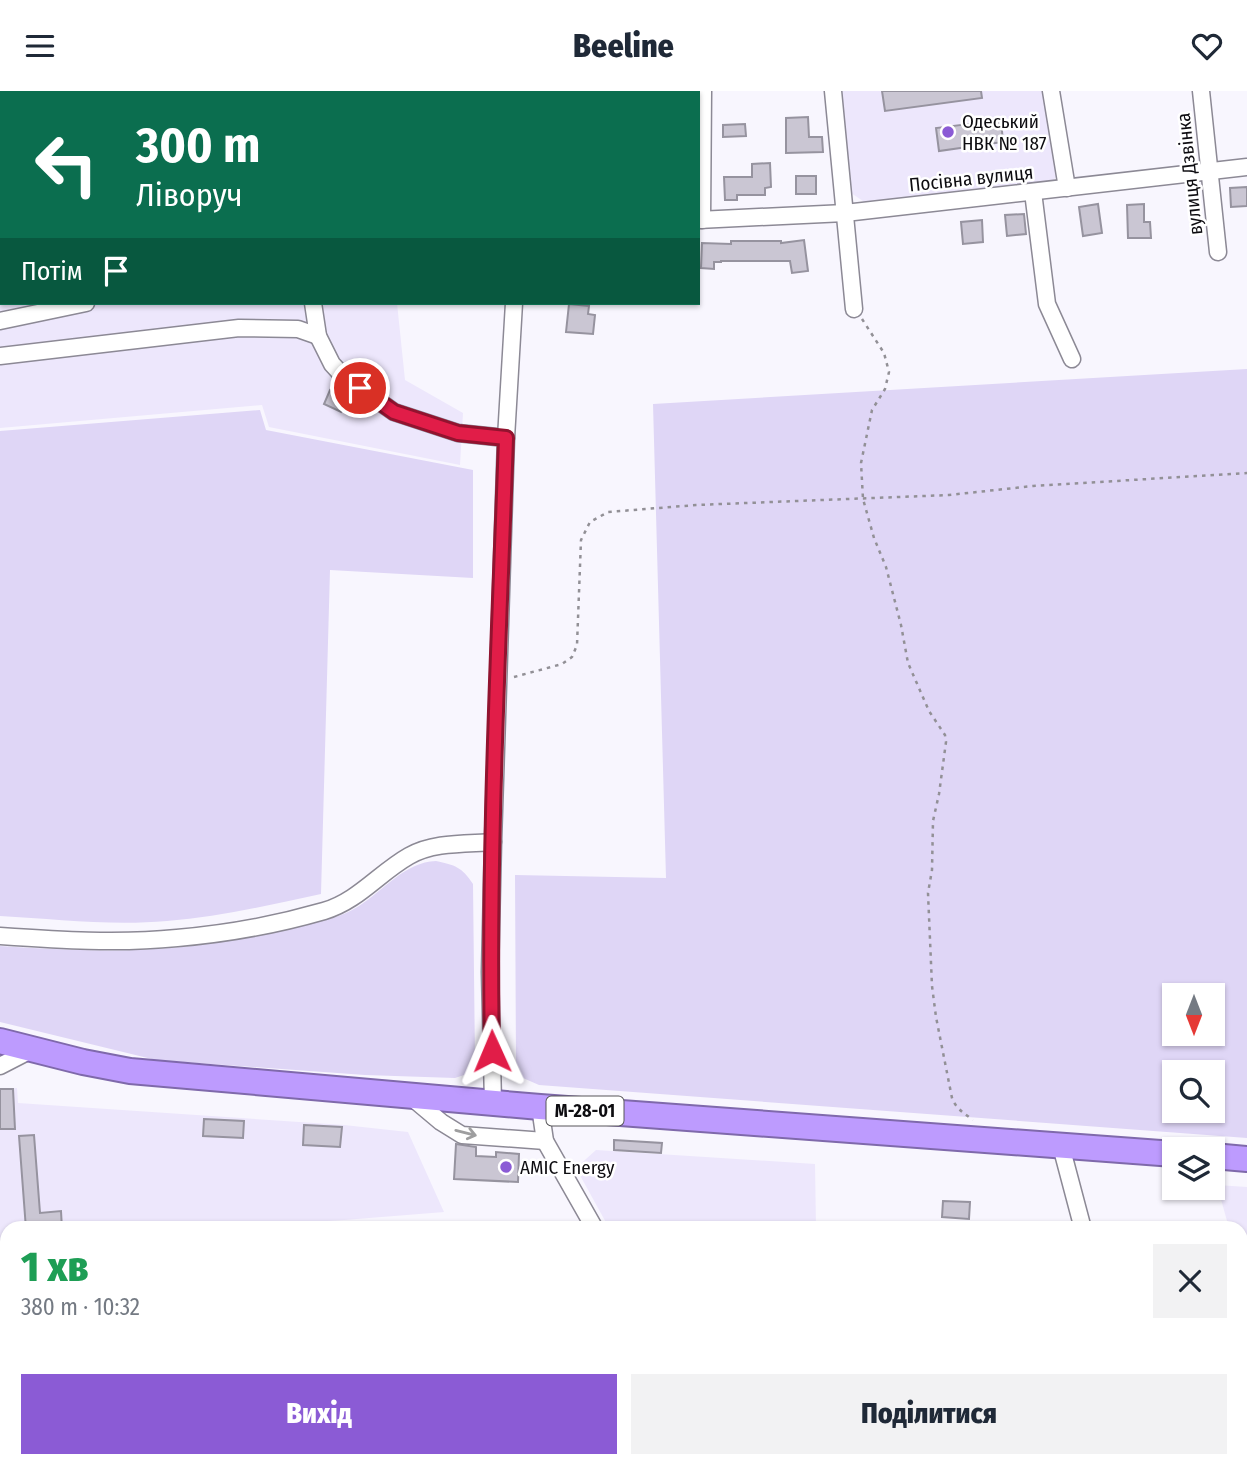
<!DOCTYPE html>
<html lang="uk">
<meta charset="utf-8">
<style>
:root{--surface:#fff;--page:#f2f2f3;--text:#1f2937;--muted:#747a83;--accent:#8b5bd5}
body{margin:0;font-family:"Fira Sans Condensed",sans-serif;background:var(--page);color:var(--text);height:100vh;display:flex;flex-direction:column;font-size:26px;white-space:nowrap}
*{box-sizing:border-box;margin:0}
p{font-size:23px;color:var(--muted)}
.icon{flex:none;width:38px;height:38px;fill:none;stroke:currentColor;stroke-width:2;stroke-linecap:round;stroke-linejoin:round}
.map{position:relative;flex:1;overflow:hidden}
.sheet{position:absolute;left:0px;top:1130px;width:1248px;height:247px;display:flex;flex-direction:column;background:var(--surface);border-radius:21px 21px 0 0;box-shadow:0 2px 5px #0004}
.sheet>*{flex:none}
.banner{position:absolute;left:0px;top:0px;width:700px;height:214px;box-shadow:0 2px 5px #0004;background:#0b6e4f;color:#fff;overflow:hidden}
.needle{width:46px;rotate:180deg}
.fabs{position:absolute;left:1162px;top:892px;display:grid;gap:14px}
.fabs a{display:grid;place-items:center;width:63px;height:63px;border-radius:0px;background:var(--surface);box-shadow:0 2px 5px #0004;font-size:35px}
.pin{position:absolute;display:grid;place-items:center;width:60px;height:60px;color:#fff;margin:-30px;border:4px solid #fff;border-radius:50%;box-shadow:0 2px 7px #0007}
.me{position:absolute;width:77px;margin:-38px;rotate:359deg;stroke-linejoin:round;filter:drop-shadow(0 0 5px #0008)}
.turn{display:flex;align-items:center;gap:24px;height:147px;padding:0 21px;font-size:32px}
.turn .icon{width:91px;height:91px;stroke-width:2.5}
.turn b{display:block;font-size:49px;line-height:60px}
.then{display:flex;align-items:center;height:66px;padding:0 21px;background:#0003;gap:14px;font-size:26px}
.round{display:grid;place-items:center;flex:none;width:74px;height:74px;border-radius:0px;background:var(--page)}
.head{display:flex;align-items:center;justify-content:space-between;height:119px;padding:0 21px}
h1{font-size:42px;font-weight:800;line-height:52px;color:#1e9e55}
.cta{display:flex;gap:14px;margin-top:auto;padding:14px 21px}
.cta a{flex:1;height:80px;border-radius:0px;background:var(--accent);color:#fff;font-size:28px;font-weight:800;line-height:80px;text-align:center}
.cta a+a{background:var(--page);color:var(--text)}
header{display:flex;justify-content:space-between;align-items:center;height:91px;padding:0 21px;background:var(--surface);font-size:32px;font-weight:800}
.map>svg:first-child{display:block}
.built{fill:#ede7fc}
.green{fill:#dfd6f6;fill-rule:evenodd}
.building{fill:#cac6d3;stroke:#96939f;stroke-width:2}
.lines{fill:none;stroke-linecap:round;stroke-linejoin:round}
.minor-casing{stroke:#8c8995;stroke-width:19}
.highway-casing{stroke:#7f69ab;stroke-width:28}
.path{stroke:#929096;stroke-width:2.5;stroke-dasharray:3.5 5;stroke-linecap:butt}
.minor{stroke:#fff;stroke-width:16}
.highway{stroke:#bd9bfe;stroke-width:24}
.oneway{stroke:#9e9e9f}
.route-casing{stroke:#92132f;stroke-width:18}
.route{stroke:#e11d48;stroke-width:12}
.poi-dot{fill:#8b5bd5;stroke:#fff;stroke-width:2.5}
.labels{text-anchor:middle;stroke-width:5;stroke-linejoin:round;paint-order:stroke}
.shield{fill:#fff;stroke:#565558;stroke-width:2}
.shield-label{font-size:18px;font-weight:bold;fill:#0d0c10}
.poi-label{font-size:19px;fill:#0d0c10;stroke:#fff;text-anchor:start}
.street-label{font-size:19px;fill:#0d0c10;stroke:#fff}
</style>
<header><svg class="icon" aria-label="menu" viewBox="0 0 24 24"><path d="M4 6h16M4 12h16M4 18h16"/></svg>Beeline<svg class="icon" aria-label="heart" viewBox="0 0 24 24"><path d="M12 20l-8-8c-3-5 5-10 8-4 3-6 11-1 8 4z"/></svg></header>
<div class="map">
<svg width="1247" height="1377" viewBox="0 0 1247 1377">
<rect width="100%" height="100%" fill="#f8f6fe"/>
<g class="built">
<polygon points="0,0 374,0 374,2 2,2 2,212 397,212 405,289 463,322 460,374 269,336 262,314 0,337"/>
<polygon points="840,0 1044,0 1058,82 1051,94 866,112 851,102"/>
<polygon points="17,997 18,1012 344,1034 408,1041 444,1121 344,1129 191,1138 7,1138 7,1152 0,1152 0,998"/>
<polygon points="596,1059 815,1073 816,1137 609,1137 576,1077"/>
<polygon points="1217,1094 1247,1096 1247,1208 1241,1184 1241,1138 1229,1137"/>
</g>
<g class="green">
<path d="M1247,278V1047L539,994L523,987L516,973L515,784L666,787L653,313ZM1174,905H1213V943H1174ZM1174,982H1213V1020H1174Z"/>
<path d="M260,319L266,339L473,379V487L330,479L321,803C270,814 219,826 167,830C111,835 55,828 0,825V340Z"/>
<path d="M436,770C455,774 462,776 473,793L475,970L467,983L455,987L365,984L156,969L0,931V855C61,859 121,862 182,856C216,853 249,846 282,839C298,835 314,832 329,828C340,825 349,821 359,815C384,799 405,771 436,770Z"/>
</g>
<g class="building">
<polygon points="882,0 981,0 982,7 885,20"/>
<polygon points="808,26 809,46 822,46 823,61 786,62 786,27"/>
<polygon points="1001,29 1003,51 939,60 936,37"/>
<polygon points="745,33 746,45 723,46 723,34"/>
<polygon points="770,72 771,96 765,97 765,104 737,104 737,109 725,109 724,86 752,86 752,73"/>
<rect x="796" y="85" width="20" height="18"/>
<polygon points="1247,96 1247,115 1231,116 1230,97"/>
<polygon points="1098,113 1102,142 1083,145 1079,116"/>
<polygon points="1144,113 1144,131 1150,131 1151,147 1128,147 1127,114"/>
<polygon points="1024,123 1026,143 1007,145 1005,124"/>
<polygon points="982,129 983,151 963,153 961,131"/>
<polygon points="804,149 808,180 792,182 790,170 721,170 721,171 714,171 714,178 701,177 702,152 731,153 731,150 781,150 781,152"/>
<polygon points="569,213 589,215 588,223 595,224 593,243 566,241"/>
<polygon points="330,299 347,306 341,321 324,313"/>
<polygon points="0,998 13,998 15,1038 0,1038"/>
<polygon points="204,1028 244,1030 243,1047 203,1045"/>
<polygon points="304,1034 342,1036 340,1056 303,1054"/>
<polygon points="34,1044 40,1122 61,1120 62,1138 26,1138 19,1045"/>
<polygon points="614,1049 662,1052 661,1062 614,1059"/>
<polygon points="456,1053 476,1056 476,1065 496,1066 496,1061 519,1063 518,1091 454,1088"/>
<polygon points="943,1110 970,1111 969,1128 942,1126"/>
</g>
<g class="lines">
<defs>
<g id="minor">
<polyline points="536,0 536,2"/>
<polyline points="833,0 854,218"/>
<polyline points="1051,0 1067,97"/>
<polyline points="1201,0 1218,161"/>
<polyline points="1033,101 1047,213 1072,268"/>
<polyline points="698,129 845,122 1247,76"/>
<polyline points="702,129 703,0"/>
<polyline points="0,204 2,204"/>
<polyline points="313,212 318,245 332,273 343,285 394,321 458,342 506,347"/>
<polyline points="0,230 86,212"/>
<polyline points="0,265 239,237 298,238 318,245"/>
<path d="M0,845C59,849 118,853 177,847C224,843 279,833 324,820C358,810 379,782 409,765C433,751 465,753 493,751"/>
<polyline points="0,975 33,958"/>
<polyline points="410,1005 441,1031 462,1044 545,1050"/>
<polyline points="493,1012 490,881 493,751 506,347 514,212"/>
<polyline points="540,1016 545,1050 595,1138"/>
<polyline points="1061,1055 1083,1138"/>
<polyline points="0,1309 7,1308"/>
<polyline points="727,1370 731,1377"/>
<polyline points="1137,1370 1139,1377"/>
</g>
<g id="highway">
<polyline points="0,950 83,971 130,980 540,1016 1174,1063"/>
<polyline points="1213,1065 1247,1068"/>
</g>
</defs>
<use href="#minor" class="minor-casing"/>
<use href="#highway" class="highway-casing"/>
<g class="path">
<polyline points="12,0 12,2"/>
<polyline points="166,2 174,0 174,2"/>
<polyline points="0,38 2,37"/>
<polyline points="0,109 2,108"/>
<polyline points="0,175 2,174"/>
<path d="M862,228L884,262L889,281L885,298L872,319L861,372L863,408L874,447L886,476L901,534L908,572L929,620L945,644L946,651L939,703L933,730L932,779L928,802L932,895L936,926L952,1007C956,1018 964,1022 973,1029"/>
<polyline points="514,586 562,573 572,566 577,554 581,449 590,431 608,421 696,414 949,404 1033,395 1247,382"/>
</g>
<use href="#minor" class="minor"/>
<use href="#highway" class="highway"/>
</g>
<defs><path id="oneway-shaft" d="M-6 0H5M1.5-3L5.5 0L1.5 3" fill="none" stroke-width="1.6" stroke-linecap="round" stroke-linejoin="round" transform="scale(1.75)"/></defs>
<use class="oneway" href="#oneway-shaft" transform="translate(466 1042) rotate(14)"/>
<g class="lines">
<defs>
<path id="route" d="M360,297L394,321L458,342L506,347C499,551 488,756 492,960"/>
</defs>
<use href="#route" class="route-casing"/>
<use href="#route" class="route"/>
</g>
<g class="poi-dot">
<circle cx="948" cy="41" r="7"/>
<circle cx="506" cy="1076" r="7"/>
</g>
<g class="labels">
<rect class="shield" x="546.5" y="1005.5" width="77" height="29" rx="5"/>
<g class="shield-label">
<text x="585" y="1026">М-28-01</text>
</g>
<g class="poi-label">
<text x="962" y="37">Одеський<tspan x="962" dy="22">НВК № 187</tspan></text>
<text x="520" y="1083">AMIC Energy</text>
</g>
<g class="street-label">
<text transform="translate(1189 83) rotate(-96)" y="7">вулиця Дзвінка</text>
<text transform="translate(971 87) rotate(-6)" y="7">Посівна вулиця</text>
</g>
</g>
</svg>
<div class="fabs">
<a><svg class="needle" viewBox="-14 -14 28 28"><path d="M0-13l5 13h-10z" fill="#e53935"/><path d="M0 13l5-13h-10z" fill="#747a83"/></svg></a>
<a><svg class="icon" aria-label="search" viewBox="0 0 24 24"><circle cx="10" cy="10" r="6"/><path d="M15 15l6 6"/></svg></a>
<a><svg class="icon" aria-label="layers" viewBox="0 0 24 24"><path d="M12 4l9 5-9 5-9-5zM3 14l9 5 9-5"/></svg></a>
</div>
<div class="pin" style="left:360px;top:297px;background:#d93025"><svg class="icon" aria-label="arrive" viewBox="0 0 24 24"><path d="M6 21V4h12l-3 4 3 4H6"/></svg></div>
<svg class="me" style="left:492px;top:960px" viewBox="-20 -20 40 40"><path d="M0-17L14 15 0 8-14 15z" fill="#e11d48" stroke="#fff" stroke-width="4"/></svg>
<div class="banner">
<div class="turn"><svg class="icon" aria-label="left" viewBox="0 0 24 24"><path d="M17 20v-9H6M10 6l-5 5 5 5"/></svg><div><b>300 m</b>Ліворуч</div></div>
<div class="then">Потім<svg class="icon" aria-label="arrive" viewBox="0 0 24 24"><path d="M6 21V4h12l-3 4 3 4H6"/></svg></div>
</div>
<section class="sheet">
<div class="head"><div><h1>1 хв</h1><p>380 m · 10:32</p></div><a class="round"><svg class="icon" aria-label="close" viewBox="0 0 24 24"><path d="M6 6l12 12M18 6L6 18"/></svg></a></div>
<div class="cta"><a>Вихід</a><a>Поділитися</a></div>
</section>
</div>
